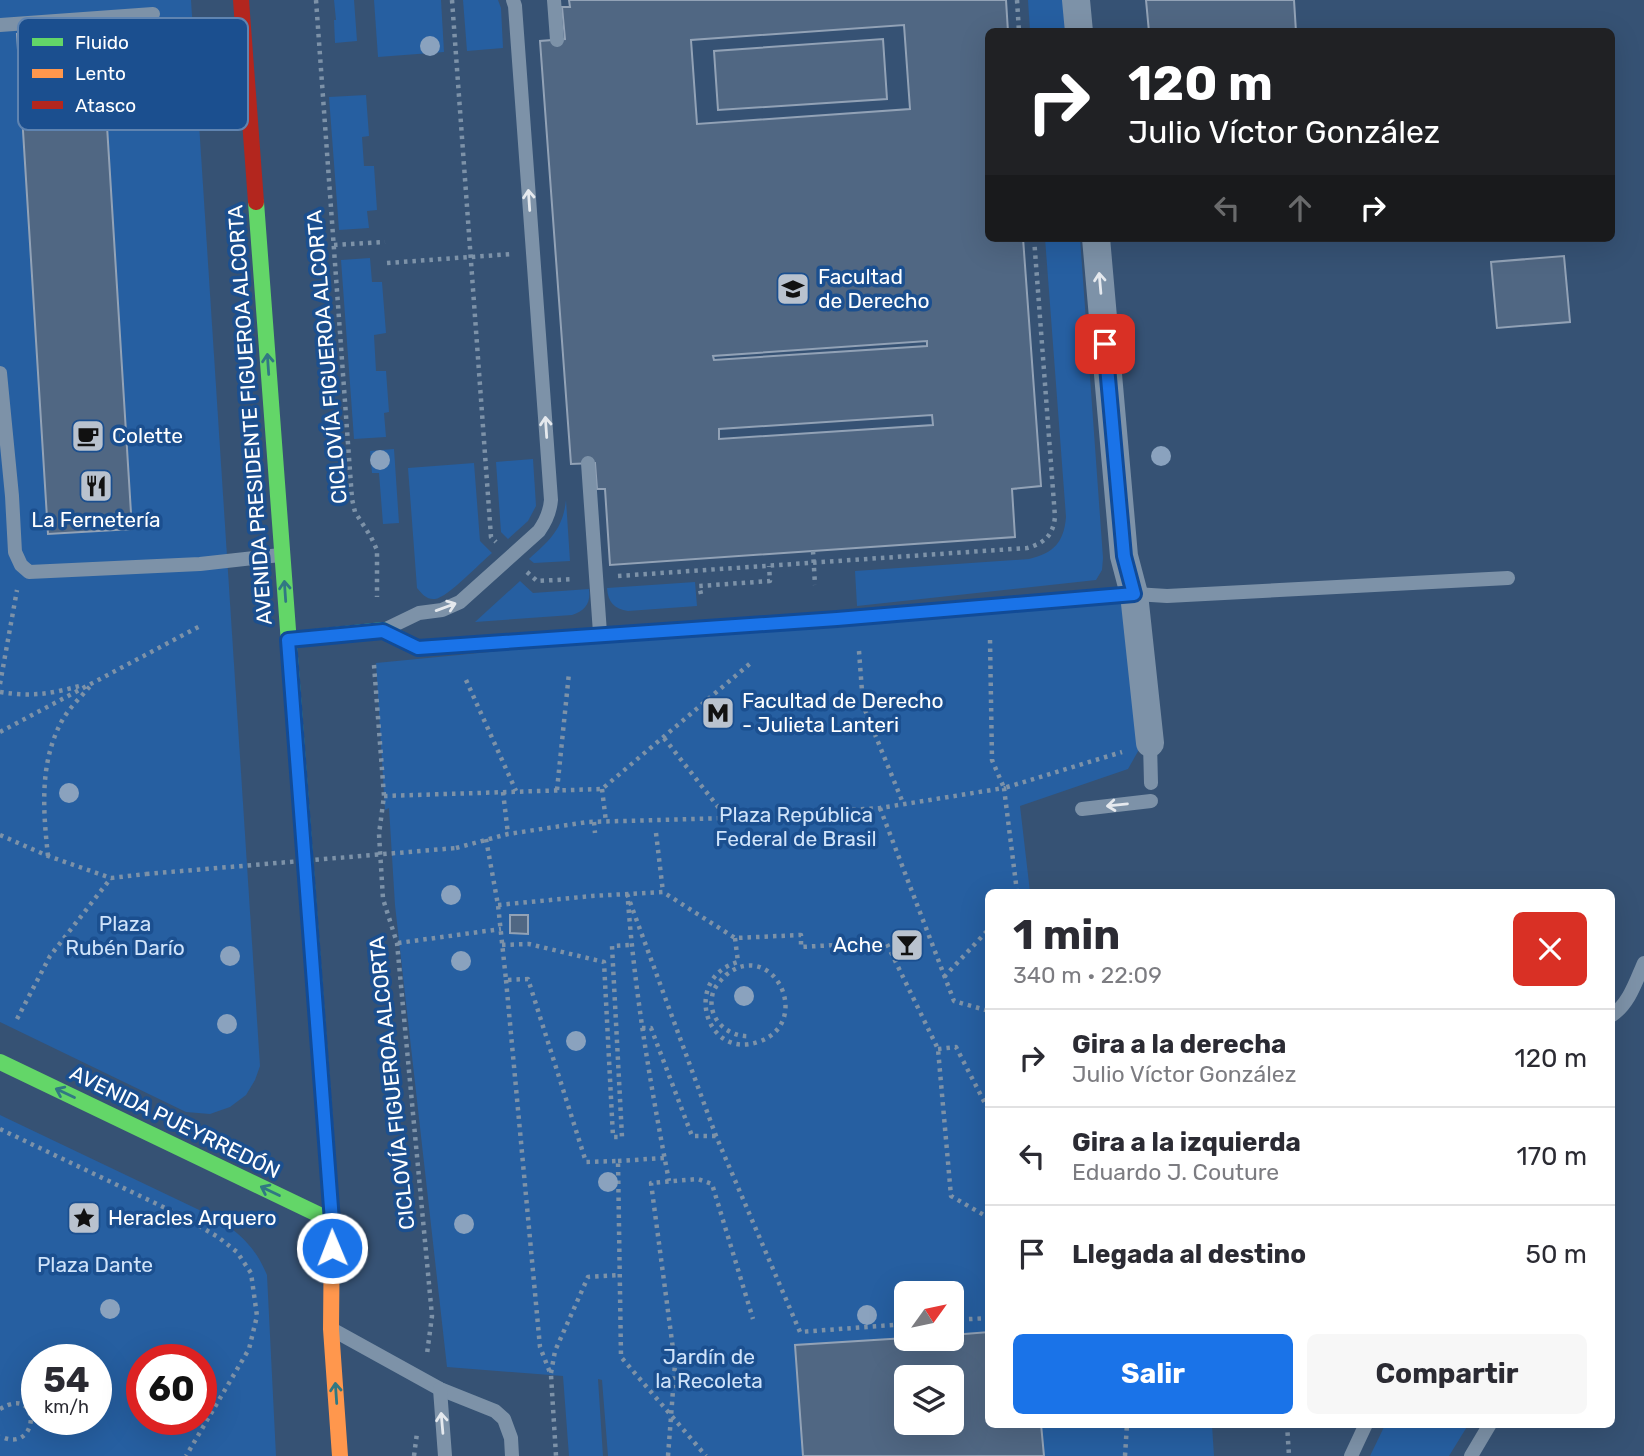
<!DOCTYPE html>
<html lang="es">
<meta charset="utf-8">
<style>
:root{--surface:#fff;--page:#f7f7f7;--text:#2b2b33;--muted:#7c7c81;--line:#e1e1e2;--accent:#1a73e8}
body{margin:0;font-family:Rubik,sans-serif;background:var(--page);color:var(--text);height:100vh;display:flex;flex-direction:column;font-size:26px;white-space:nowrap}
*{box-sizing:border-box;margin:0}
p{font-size:23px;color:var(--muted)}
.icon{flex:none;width:38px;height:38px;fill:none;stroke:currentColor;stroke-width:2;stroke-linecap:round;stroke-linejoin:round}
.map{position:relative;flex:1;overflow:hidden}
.side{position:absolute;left:985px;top:889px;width:630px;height:539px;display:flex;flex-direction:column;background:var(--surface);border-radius:10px;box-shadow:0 7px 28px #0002}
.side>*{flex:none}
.banner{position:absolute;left:985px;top:28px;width:630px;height:214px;border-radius:10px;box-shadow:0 7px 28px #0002;background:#202124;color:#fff;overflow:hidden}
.needle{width:46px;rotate:57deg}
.controls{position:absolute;left:894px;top:1281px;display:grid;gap:14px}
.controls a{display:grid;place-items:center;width:70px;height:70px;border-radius:10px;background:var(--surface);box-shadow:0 7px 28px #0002;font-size:35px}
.speed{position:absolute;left:21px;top:1344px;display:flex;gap:14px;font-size:35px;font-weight:700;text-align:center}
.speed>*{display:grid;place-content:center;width:91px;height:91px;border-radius:50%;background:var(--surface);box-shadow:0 7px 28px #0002;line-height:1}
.speed small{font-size:18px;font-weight:400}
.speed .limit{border:10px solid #d22;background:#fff;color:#111}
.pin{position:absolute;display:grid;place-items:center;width:60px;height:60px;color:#fff;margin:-30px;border-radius:14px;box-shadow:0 4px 10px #0006}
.me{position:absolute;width:77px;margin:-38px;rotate:359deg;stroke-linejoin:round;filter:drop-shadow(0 0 5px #0008)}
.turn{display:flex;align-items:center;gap:24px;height:147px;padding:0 28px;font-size:32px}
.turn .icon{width:91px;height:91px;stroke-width:2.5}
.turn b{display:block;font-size:49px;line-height:60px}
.lanes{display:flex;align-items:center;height:66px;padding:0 28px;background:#0003;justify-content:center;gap:35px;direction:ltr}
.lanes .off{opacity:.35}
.round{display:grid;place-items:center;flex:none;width:74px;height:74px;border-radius:10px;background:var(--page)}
.headline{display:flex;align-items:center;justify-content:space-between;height:119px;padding:0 28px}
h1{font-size:42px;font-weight:700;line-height:52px}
.primary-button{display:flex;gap:14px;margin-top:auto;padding:14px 28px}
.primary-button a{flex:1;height:80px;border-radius:10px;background:var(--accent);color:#fff;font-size:28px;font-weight:700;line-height:80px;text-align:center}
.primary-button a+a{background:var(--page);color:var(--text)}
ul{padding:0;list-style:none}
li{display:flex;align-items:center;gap:21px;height:98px;padding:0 28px;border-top:2px solid var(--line)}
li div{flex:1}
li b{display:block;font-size:26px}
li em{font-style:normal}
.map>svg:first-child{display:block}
.green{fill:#265fa1;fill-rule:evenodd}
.building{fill:#506783;stroke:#92a2b6;stroke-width:2;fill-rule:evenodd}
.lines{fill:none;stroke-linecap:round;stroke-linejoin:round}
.path{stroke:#7d92a8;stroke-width:4.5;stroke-dasharray:3.5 5;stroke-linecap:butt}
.lane{stroke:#7d92a8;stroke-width:14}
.street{stroke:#7d92a8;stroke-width:28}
.fast{stroke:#63d668;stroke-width:16}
.slow{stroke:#ff974d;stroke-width:16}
.jam{stroke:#b3261e;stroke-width:16}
.path-bridge{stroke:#7d92a8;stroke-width:4.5;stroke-dasharray:3.5 5;stroke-linecap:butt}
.tree{fill:#8aa2be}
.oneway{stroke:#e5e9ee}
.oneway2{stroke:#317883}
.route-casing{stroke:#114b97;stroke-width:18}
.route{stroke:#1a73e8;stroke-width:12}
.labels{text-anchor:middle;stroke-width:7;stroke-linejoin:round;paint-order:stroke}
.poi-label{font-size:21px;fill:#fff;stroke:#1b4f8f;text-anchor:start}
.street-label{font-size:21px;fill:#fff;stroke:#1b4f8f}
.park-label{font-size:21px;fill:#cfe3fa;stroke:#1b4f8f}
.key{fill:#1b4f8f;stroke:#5f84b1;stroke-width:2}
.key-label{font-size:19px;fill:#fff}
</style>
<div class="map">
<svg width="1644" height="1456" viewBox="0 0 1644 1456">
<rect width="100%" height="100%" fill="#365274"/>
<g class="green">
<polygon points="0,0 191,0 260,1066 255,1080 246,1095 230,1107 210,1114 186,1112 0,1022"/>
<polygon points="334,0 354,0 357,41 335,43 334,20 336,20"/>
<polygon points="374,0 441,0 444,52 378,57"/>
<polygon points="463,0 498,0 501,8 503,48 467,51"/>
<polygon points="1028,0 1063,0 1065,31 1030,31"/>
<polygon points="366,95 369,136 362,137 364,166 374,166 377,210 367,211 369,228 339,230 329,97"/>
<path d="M1045,238H1080L1103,558L1102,570L1096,580L857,606L855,571L1029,559C1054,553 1064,542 1066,517Z"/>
<polygon points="370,258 372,282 382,282 386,333 374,335 376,371 386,371 389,412 384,413 386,437 354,439 341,260"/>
<polygon points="394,449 399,523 383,524 379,473 372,473 370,451"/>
<polygon points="533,459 536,506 528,521 508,539 501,532 496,462"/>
<path d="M474,463L480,541L492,553C481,562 447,598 435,599C427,600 422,594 417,588L408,468Z"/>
<path d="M566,500L570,561L534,563L529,559C550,540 563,529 566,500Z"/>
<path d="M520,581L533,593L589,589C591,603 585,611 572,615L475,622Z"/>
<path d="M695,582L697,606L628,611C614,609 608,602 607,588Z"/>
<path d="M1122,599L1141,746L1128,769L1020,806L1030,892H989V1424L1212,1425L1214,1456H608L602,1380L598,1379L603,1456H569L563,1376L447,1367L395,905L389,808L385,810L376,663L573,644ZM906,1293H952V1339H906ZM906,1377H952V1423H906Z"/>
<path d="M0,1115L216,1218C241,1234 255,1247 267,1275L276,1456H0ZM37,1360H96V1419H37ZM142,1360H201V1419H142Z"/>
<polygon points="1385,1425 1385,1424 1468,1425 1449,1456 1370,1456"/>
</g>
<g class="building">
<path d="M569,0H1006L1008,32H989V238H1023L1041,486L1012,489L1015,537L610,565L605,489H597L595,463L571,464L540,41L565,39L562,7H570ZM904,25L910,109L697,124L691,40ZM927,341V346L714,360L713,356ZM932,415L933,425L719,439V429Z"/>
<polygon points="1146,0 1294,0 1296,32 1149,32"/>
<polygon points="101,29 132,529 48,534 17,34"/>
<polygon points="883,39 887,99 718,110 714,51"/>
<polygon points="1564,256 1570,322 1497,328 1491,262"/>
<polygon points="510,915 528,915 528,934 510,933"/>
<path d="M989,1332V1424H1041L1044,1456H803L795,1345L906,1338L952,1339V1335ZM906,1377H952V1423H906Z"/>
</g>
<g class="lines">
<g class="path">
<polyline points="316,0 352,499 355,512 371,537 377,550 377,597"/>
<polyline points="452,0 491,537 496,542"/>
<polyline points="1017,0 1019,32"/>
<polyline points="334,245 385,242"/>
<polyline points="387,263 512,254"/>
<polyline points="813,551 815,585"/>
<polyline points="527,572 537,581 574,579"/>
<path d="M618,576L1027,548C1045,543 1053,535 1055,517L1034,238"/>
<polyline points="701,594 699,586 770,581 769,566"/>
<polyline points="990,640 992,760 1004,788 1122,752"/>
<polyline points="859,651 863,705 903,803"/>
<polyline points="374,665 384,796 379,834 383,899 397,943 432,1316 427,1354"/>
<polyline points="466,680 516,791"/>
<polyline points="0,684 17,590"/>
<path d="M0,692C32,697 51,694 83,685"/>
<polyline points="0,732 202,625"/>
<polyline points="664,738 726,817"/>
<polyline points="602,789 606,822"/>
<polyline points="557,790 569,673"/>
<polyline points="503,792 508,834"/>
<polyline points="384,796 602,789 753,661"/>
<polyline points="880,808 954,1001 989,1011"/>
<polyline points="594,822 595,833"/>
<polyline points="656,833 663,892"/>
<polyline points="0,835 48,856 111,878 146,874"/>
<polyline points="486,839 498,905 506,980 528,979 586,1162 618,1161 621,1357 706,1456"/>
<polyline points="456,848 508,834 588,822 726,818 880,808 1004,788 1017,892"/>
<path d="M48,856C43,810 39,761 63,719C70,707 82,696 91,685"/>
<polyline points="627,894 716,1136 800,1332 906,1324"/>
<path d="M628,901C635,995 651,1088 669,1181"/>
<polyline points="498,905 592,896 663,892 735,938 801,935 801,947 886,942 938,1049 951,1196 989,1218"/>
<path d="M735,938L738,962C682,978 705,1060 758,1042C815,1023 773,937 726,975C720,981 713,988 712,997C708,1020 729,1038 751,1036"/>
<polyline points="398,943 501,929"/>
<polyline points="502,945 529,944 604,962 613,1137 622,1137 612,946 631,945"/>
<polyline points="944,977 989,929"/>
<polyline points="506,980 540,1347 551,1375 556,1456"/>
<polyline points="17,1019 50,956 111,878"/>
<polyline points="642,1028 651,1028 692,1136 716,1136"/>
<polyline points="938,1049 956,1047 989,1111"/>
<polyline points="0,1129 180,1215 218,1237 237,1252 251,1273 257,1316 249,1349 186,1456"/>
<polyline points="618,1161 664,1158"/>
<polyline points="952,1320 989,1318"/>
<polyline points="551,1373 555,1351 588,1277 620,1275"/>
<path d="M0,1409C43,1383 39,1456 0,1436"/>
<polyline points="1287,1424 1289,1456"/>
<polyline points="414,1456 417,1433"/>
<polyline points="668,1456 675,1364 651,1183 698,1179 712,1184 753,1319"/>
<polyline points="1125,1456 1127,1424"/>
</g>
<g class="lane">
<polyline points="554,0 557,40"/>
<polyline points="0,25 153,14"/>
<polyline points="0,373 12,496 15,552 21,565 29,572 200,564 280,555"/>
<polyline points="588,463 600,633"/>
<polyline points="1135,594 1167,596 1508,578"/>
<path d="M388,628L419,613L442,610L460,602L539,531C546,521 550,512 551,500L546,431L515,6L513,0"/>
<polyline points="1150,743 1151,783"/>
<polyline points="1082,809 1151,801"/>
<path d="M1612,1015C1629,1004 1636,981 1644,963"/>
<polyline points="335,1331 440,1389 495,1411 504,1419 511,1438 512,1456"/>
<polyline points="440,1389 445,1456"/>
<polyline points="1351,1456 1366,1424"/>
<polyline points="1471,1456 1490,1424"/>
</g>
<g class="street">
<polyline points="1076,0 1079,32"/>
<polyline points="1096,238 1124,556 1134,594 1150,743"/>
</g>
<g class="fast">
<polyline points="256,202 324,1111"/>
<polyline points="288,640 383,630 418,648 837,619 1134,594"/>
<polyline points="0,1062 332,1221"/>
</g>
<polyline class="slow" points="324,1111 332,1221 331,1329 340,1456"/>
<polyline class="jam" points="241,0 256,202"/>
<polyline class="path-bridge" points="146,874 456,848"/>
</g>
<g class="tree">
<circle cx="430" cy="46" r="10"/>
<circle cx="1161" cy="456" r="10"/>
<circle cx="380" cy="460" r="10"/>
<circle cx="69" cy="793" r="10"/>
<circle cx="451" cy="895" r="10"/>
<circle cx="230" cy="956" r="10"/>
<circle cx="461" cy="961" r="10"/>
<circle cx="744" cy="996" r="10"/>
<circle cx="227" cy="1024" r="10"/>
<circle cx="576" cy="1041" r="10"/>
<circle cx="608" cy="1182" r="10"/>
<circle cx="464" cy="1224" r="10"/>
<circle cx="110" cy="1309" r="10"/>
<circle cx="867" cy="1315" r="10"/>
</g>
<defs><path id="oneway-shaft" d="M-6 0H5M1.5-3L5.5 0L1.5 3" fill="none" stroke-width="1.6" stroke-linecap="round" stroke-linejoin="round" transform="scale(1.75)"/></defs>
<g class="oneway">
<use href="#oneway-shaft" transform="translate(529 200) rotate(-94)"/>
<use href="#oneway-shaft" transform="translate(1100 283) rotate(-95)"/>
<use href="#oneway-shaft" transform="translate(546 427) rotate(-94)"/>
<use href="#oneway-shaft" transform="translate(446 607) rotate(-20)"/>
<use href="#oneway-shaft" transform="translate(1117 805) rotate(174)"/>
<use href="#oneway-shaft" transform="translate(442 1423) rotate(-95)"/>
</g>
<g class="oneway2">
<use href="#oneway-shaft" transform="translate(268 364) rotate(-94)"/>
<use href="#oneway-shaft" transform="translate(285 591) rotate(-94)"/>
<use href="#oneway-shaft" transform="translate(65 1093) rotate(-155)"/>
<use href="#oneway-shaft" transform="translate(270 1191) rotate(-154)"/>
<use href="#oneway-shaft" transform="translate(336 1393) rotate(-94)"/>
</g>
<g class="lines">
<defs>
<polyline id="route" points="332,1248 332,1221 288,640 383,631 418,648 837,619 1134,594 1124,556 1105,344"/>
</defs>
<use href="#route" class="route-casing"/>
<use href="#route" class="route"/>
</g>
<defs>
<symbol id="university-square" viewBox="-11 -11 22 22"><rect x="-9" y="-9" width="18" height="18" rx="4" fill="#b9c2ce" stroke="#1b4f8f"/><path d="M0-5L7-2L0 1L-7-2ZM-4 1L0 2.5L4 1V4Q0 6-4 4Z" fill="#111"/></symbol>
<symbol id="cafe-square" viewBox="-11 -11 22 22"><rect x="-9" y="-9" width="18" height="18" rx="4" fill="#b9c2ce" stroke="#1b4f8f"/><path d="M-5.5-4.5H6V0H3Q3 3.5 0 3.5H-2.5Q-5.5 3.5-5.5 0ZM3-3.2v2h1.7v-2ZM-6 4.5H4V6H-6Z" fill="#111"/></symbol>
<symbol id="restaurant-square" viewBox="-11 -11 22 22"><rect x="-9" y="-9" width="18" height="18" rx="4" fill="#b9c2ce" stroke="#1b4f8f"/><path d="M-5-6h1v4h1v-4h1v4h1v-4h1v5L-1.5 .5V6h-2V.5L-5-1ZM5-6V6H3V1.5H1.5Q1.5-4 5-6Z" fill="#111"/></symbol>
<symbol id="metro-square" viewBox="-11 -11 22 22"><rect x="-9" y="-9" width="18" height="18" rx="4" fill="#b9c2ce" stroke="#1b4f8f"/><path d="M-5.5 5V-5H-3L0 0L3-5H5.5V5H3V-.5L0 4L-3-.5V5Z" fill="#111"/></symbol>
<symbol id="bar-square" viewBox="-11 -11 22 22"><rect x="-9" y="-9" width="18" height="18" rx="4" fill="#b9c2ce" stroke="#1b4f8f"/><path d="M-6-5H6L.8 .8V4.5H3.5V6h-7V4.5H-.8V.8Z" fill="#111"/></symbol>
<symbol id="sight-square" viewBox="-11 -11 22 22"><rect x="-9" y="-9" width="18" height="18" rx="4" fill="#b9c2ce" stroke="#1b4f8f"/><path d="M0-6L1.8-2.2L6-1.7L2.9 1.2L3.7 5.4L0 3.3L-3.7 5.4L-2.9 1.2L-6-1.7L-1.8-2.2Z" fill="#111"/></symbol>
</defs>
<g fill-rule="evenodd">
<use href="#university-square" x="774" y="270" width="38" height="38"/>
<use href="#cafe-square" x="69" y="417" width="38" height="38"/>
<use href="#restaurant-square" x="77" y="467" width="38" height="38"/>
<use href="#metro-square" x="699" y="694" width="38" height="38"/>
<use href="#bar-square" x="888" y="926" width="38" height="38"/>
<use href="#sight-square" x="65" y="1199" width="38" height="38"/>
</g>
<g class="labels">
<g class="poi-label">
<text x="818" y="284">Facultad<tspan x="818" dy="24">de Derecho</tspan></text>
<text x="112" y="443">Colette</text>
<text x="96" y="527" text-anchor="middle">La Fernetería</text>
<text x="742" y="708">Facultad de Derecho<tspan x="742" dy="24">- Julieta Lanteri</tspan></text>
<text x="883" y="952" text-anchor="end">Ache</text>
<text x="108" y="1225">Heracles Arquero</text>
</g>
<g class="street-label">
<text transform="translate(327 357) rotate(-95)" y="7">CICLOVÍA FIGUEROA ALCORTA</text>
<text transform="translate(250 415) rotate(-94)" y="7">AVENIDA PRESIDENTE FIGUEROA ALCORTA</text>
<text transform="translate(392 1083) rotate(-96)" y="7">CICLOVÍA FIGUEROA ALCORTA</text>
<text transform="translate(175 1122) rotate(26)" y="7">AVENIDA PUEYRREDÓN</text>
</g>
<g class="park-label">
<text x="796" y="822">Plaza República<tspan x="796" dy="24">Federal de Brasil</tspan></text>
<text x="125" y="931">Plaza<tspan x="125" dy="24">Rubén Darío</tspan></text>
<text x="95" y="1272">Plaza Dante</text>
<text x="709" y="1364">Jardín de<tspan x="709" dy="24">la Recoleta</tspan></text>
</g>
</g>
<rect x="18" y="18" width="230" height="112" rx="10" class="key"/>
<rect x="32" y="38" width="31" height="8" fill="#63d668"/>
<rect x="32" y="69" width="31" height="9" fill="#ff974d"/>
<rect x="32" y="101" width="31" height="8" fill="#b3261e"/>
<g class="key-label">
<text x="75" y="49">Fluido</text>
<text x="75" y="80">Lento</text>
<text x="75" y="112">Atasco</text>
</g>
</svg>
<div class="controls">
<a><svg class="needle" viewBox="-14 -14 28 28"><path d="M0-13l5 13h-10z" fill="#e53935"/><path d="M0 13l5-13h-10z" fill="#7c7c81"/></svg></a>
<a><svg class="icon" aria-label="layers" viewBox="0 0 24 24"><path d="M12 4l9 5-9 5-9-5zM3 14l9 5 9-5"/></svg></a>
</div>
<div class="speed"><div>54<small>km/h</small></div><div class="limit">60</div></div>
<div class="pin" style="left:1105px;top:344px;background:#d93025"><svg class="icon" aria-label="arrive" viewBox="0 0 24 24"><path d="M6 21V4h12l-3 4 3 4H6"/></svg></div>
<svg class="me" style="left:332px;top:1248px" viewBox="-20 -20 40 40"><circle r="17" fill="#1a73e8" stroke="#fff" stroke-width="3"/><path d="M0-11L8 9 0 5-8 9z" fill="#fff"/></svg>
<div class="banner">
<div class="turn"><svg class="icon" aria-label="right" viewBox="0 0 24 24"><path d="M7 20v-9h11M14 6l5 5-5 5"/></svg><div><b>120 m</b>Julio Víctor González</div></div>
<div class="lanes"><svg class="icon off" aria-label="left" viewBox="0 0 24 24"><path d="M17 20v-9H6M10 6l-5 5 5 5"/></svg><svg class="icon off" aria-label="ahead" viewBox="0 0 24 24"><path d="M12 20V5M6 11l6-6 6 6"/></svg><svg class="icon" aria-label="right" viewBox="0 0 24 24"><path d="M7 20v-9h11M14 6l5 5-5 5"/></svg></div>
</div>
<section class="side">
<div class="headline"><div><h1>1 min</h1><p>340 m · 22:09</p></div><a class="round" style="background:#d93025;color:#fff"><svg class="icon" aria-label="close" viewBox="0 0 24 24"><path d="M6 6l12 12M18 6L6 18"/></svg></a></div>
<ul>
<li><svg class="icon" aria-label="right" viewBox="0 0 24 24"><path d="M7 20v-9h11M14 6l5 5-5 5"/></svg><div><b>Gira a la derecha</b><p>Julio Víctor González</p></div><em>120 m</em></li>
<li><svg class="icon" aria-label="left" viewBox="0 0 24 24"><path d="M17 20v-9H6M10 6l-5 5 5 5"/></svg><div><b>Gira a la izquierda</b><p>Eduardo J. Couture</p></div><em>170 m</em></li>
<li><svg class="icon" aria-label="arrive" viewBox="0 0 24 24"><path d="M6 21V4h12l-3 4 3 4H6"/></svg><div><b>Llegada al destino</b></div><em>50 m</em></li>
</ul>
<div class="primary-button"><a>Salir</a><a>Compartir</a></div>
</section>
</div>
